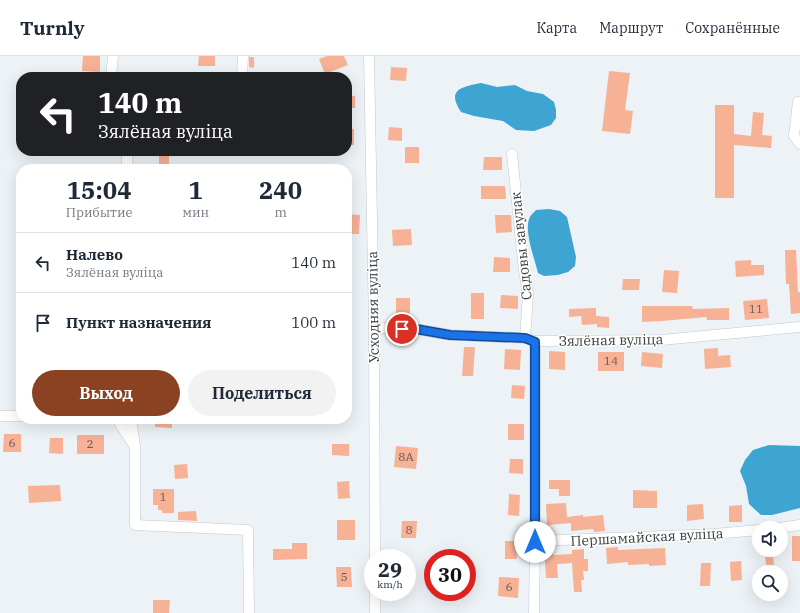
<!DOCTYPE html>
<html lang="ru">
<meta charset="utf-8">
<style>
:root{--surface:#fff;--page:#f2f2f3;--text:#1f2937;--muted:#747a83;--line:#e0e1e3;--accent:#8a4223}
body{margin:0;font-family:"IBM Plex Serif",serif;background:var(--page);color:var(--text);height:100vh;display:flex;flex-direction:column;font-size:15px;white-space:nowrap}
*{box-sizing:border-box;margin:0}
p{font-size:13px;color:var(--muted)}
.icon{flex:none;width:22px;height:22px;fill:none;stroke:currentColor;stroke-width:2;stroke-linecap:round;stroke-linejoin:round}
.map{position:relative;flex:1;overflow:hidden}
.sheet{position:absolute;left:16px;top:108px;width:336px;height:260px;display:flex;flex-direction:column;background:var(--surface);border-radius:16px;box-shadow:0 4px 16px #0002}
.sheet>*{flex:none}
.banner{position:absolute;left:16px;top:16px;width:336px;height:84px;border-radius:16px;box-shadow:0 4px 16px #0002;background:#202124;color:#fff;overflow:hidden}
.tools{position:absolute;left:752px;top:465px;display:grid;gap:8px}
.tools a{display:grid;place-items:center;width:36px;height:36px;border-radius:50%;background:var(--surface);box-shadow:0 4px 16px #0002;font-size:20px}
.speed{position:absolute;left:364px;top:493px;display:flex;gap:8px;font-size:20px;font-weight:700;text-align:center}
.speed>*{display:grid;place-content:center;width:52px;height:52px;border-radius:50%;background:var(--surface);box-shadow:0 4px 16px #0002;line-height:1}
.speed small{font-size:10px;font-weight:400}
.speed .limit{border:6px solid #d22;background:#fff;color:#111}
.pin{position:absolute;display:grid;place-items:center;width:34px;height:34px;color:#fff;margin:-17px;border:2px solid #fff;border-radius:50%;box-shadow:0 1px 4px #0007}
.me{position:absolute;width:44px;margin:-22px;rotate:0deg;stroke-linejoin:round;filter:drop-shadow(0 0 3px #0008)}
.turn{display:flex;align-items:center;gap:14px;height:84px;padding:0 16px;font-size:18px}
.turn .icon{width:52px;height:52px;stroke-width:2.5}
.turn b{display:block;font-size:28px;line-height:34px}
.eta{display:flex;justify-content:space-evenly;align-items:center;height:68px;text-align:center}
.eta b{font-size:24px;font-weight:700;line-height:28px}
.primary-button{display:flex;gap:8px;margin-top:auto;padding:8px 16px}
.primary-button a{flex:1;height:46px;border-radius:24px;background:var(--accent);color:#fff;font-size:16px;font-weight:700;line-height:46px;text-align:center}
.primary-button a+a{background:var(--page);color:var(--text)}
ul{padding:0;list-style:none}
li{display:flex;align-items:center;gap:12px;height:60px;padding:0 16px;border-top:1px solid var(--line)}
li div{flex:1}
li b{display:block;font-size:15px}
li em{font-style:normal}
header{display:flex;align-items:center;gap:24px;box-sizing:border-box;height:56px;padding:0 20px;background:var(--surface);border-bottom:1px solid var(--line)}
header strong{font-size:19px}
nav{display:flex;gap:22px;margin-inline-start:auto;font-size:14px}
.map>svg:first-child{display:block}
.water{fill:#3ea4d1}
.building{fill:#f7b195}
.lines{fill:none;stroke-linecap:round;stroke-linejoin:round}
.minor-casing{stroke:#c2c8cb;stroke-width:11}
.minor{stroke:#fff;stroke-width:10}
.route-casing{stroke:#114b97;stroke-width:10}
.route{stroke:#1a73e8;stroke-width:7}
.labels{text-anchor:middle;stroke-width:3;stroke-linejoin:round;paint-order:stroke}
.number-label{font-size:12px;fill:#6a5a54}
.street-label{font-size:14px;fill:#3b3d3f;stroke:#fff}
</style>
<header>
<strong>Turnly</strong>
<nav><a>Карта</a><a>Маршрут</a><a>Сохранённые</a></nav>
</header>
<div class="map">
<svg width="800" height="557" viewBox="0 0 800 557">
<rect width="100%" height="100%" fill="#ecf2f6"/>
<g class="water">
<path d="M481,27L497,31L515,29L527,35L543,38L554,46L556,54V62L551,69L534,75L516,74L503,65L474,60L461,56C446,33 462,31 481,27Z"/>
<path d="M549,153L560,155L567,161L576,201L575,210L568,216L558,219L544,220L538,217C535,204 523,173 530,161C531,159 534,156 536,154Z"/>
<polygon points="769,389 800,390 800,452 772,459 761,459 749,448 746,430 740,415 745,404 753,394"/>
</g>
<g class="building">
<polygon points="83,0 100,0 100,16 82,15"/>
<polygon points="199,0 215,0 215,10 198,10"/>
<polygon points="327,0 344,0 348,9 325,18 319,3"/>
<polygon points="249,1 254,1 254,12 249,11"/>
<polygon points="391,11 407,12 406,25 390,24"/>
<polygon points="609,15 630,17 625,54 633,55 630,78 602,75"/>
<rect x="347" y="40" width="8" height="12"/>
<polygon points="715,49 734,49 734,78 751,80 753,56 764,57 762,79 772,80 771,92 734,89 734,142 715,142"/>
<polygon points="389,71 402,72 402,85 388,84"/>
<polygon points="347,73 354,73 354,89 347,90"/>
<rect x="405" y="91" width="14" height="16"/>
<rect x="159" y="95" width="10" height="18"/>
<polygon points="484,101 502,101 502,114 483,114"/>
<polygon points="481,130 505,130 506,143 481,143"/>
<polygon points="347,158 360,159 359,178 347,178"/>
<polygon points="495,159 511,159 512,176 496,177"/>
<polygon points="411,173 412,189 393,190 392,174"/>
<polygon points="785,194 796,194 798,236 800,236 800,257 791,258 789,228 786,228"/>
<polygon points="494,201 510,202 510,216 493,216"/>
<polygon points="751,204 751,209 764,209 764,219 736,221 735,205"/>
<polygon points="664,214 679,215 677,237 662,236"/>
<polygon points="623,223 640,223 639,234 622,234"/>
<rect x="471" y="237" width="13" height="26"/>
<polygon points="501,239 518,240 518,253 500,252"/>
<rect x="396" y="242" width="14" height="16"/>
<polygon points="767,243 769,262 745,264 743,245"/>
<polygon points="642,250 692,250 693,253 729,252 729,264 707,264 706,261 662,265 642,266"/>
<polygon points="596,252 596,260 609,261 609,272 597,271 597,268 582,269 581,260 569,261 569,253"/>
<polygon points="464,291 475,291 473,320 462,320"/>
<polygon points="718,292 718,300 730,299 731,311 705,313 704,293"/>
<polygon points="505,293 521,294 520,314 504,313"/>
<polygon points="549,295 565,296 565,314 549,313"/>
<rect x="598" y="296" width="26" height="19"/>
<polygon points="642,296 663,298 662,312 641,310"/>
<polygon points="512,329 525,330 524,343 511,342"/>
<polygon points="155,363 172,363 172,372 155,371"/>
<rect x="508" y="368" width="16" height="16"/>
<polygon points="4,378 21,378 21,396 3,396"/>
<rect x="77" y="379" width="27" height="19"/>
<polygon points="50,382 63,382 63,398 49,397"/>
<polygon points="332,388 349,388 349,400 332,399"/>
<polygon points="396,390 418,392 416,413 394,411"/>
<polygon points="510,403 523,403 523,418 509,417"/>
<polygon points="187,408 188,422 175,423 174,409"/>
<polygon points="549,424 570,424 570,440 559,440 559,433 549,433"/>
<polygon points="349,425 350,442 338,443 337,426"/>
<polygon points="60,429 61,445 29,447 28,430"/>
<polygon points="153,433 174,433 174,457 162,457 162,454 158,454 158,449 153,449"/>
<polygon points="633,434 657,435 657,452 633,452"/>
<polygon points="509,438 520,439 519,460 508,459"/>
<polygon points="566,447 567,461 583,459 583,461 603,459 605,475 594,476 593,473 571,475 571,467 547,469 546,448"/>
<polygon points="703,448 704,463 687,465 687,449"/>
<polygon points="742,449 742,466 729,466 729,450"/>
<polygon points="196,455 197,465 178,464 178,456"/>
<rect x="337" y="464" width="18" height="20"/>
<polygon points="402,465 417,465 416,482 401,482"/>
<rect x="792" y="480" width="8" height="25"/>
<polygon points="505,485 516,485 517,503 505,503"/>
<polygon points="292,487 307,487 307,503 273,504 273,493 292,493"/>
<polygon points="544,491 553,491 553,499 572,498 572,494 584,493 584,503 588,503 588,515 583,515 584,524 581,524 582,536 574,536 572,507 557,508 558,522 546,522"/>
<polygon points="618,491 618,494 665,492 666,509 649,510 649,508 628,509 628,506 607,508 606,492"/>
<polygon points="773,497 774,510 766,510 765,498"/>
<polygon points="741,505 742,524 731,525 730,506"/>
<polygon points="701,507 711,507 710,530 700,530"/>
<polygon points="336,511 351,511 352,531 337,531"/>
<polygon points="499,521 519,522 518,542 498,540"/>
<polygon points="153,544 170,544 169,557 153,557"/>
</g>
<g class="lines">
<defs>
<g id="minor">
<polyline points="369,0 374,272 375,502"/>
<polyline points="111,21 113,0"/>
<polyline points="242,21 243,0"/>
<polyline points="800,46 798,46 794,80 800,88"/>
<polyline points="512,98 524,215 528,238 525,282"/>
<polyline points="127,113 127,95"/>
<polyline points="374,272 416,273 450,279 525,282 535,285 661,284 800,271"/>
<polyline points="0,360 21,360"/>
<polyline points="117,363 133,388"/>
<polyline points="131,363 135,390 135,469 248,474 249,557"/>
<polyline points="778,472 800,469"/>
<polyline points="535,485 714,478 759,474"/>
<polyline points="375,536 375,557"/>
<polyline points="534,557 535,485 535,285"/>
</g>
</defs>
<use href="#minor" class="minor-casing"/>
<use href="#minor" class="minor"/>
</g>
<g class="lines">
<defs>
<polyline id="route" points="402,273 416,273 450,279 525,282 535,286 535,486"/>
</defs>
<use href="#route" class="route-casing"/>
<use href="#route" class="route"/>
</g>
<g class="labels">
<g class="number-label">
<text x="756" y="257">11</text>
<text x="611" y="309">14</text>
<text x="12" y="391">6</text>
<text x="90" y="392">2</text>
<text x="406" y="405">8А</text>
<text x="163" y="445">1</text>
<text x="409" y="478">8</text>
<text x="344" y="525">5</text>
<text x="509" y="535">6</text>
</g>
<g class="street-label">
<text transform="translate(521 190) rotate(-96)" y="5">Садовы завулак</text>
<text transform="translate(373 251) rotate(-91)" y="5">Усходняя вуліца</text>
<text transform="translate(611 284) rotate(-1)" y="5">Зялёная вуліца</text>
<text transform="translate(647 481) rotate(-3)" y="5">Першамайская вуліца</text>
</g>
</g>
</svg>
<div class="tools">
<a><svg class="icon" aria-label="sound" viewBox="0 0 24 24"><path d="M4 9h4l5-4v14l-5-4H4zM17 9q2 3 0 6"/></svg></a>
<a><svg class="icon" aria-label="search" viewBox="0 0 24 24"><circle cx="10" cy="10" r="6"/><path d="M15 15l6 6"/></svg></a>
</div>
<div class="speed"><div>29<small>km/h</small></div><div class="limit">30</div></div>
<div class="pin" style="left:402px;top:273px;background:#d93025"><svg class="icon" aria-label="arrive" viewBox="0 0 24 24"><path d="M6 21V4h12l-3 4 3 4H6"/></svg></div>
<svg class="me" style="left:535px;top:486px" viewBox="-20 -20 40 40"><circle r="19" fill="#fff"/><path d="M0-13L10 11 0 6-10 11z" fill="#1a73e8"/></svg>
<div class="banner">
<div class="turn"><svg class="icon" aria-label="left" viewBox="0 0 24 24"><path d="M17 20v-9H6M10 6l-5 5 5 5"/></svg><div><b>140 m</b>Зялёная вуліца</div></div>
</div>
<section class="sheet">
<div class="eta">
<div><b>15:04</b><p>Прибытие</p></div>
<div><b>1</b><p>мин</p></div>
<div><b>240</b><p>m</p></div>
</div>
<ul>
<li><svg class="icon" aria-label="left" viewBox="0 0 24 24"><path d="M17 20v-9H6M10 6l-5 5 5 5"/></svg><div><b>Налево</b><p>Зялёная вуліца</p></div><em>140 m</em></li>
<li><svg class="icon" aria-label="arrive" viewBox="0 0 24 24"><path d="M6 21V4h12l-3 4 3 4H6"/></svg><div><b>Пункт назначения</b></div><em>100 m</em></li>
</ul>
<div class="primary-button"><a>Выход</a><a>Поделиться</a></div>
</section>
</div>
